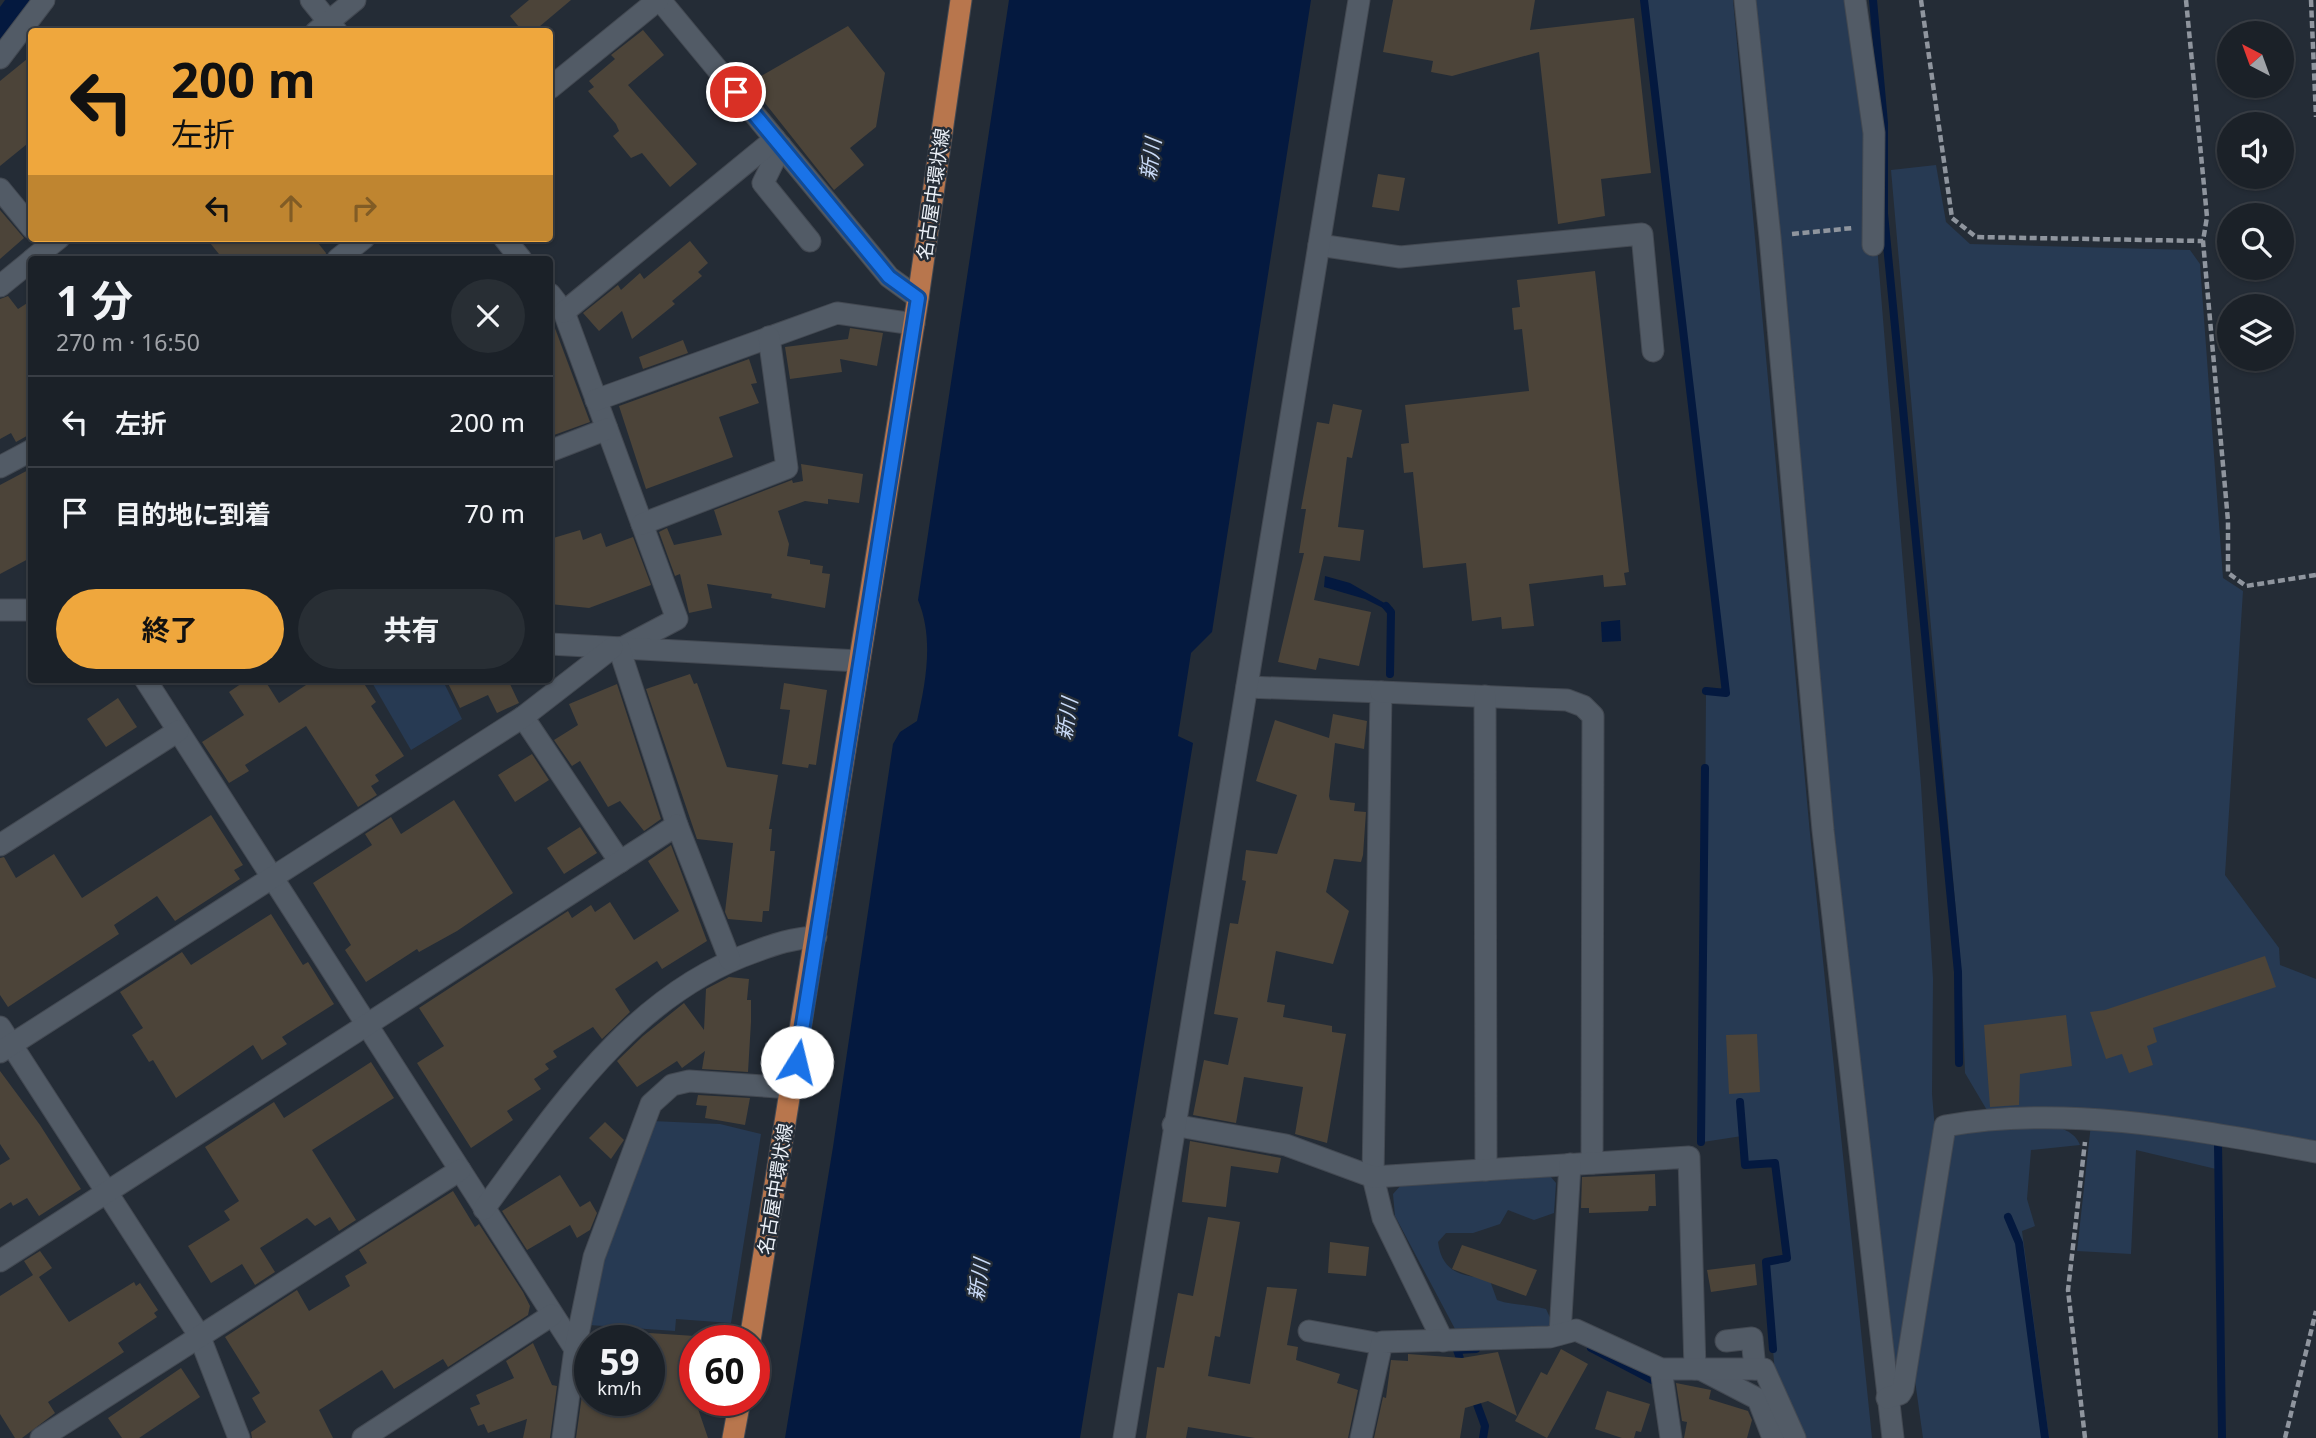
<!DOCTYPE html>
<html lang="ja">
<meta charset="utf-8">
<style>
:root{--surface:#1b2128;--page:#282e34;--text:#f1f3f6;--muted:#a0a3a8;--line:#393e45;--accent:#efa73d}
body{margin:0;font-family:"Noto Sans","Noto Sans JP",sans-serif;background:var(--page);color:var(--text);height:100vh;display:flex;flex-direction:column;font-size:26px;white-space:nowrap}
*{box-sizing:border-box;margin:0}
p{font-size:23px;color:var(--muted)}
.icon{flex:none;width:38px;height:38px;fill:none;stroke:currentColor;stroke-width:2;stroke-linecap:round;stroke-linejoin:round}
.map{position:relative;flex:1;overflow:hidden}
.sheet{position:absolute;left:28px;top:256px;width:525px;height:427px;display:flex;flex-direction:column;background:var(--surface);border-radius:7px;box-shadow:0 2px 5px #0004,0 0 0 2px var(--line)}
.sheet>*{flex:none}
.banner{position:absolute;left:28px;top:28px;width:525px;height:214px;border-radius:7px;box-shadow:0 2px 5px #0004,0 0 0 2px var(--line);background:#efa73d;color:#111;overflow:hidden}
.needle{width:46px;rotate:319deg}
.buttons{position:absolute;left:2217px;top:21px;display:grid;gap:14px}
.buttons a{display:grid;place-items:center;width:77px;height:77px;border-radius:50%;background:var(--surface);box-shadow:0 2px 5px #0004,0 0 0 2px var(--line);font-size:35px}
.speed{position:absolute;left:574px;top:1325px;display:flex;gap:14px;font-size:35px;font-weight:700;text-align:center}
.speed>*{display:grid;place-content:center;width:91px;height:91px;border-radius:50%;background:var(--surface);box-shadow:0 2px 5px #0004,0 0 0 2px var(--line);line-height:1}
.speed small{font-size:18px;font-weight:400}
.speed .limit{border:10px solid #d22;background:#fff;color:#111}
.pin{position:absolute;display:grid;place-items:center;width:60px;height:60px;color:#fff;margin:-30px;border:4px solid #fff;border-radius:50%;box-shadow:0 2px 7px #0007}
.me{position:absolute;width:77px;margin:-38px;rotate:9deg;stroke-linejoin:round;filter:drop-shadow(0 0 5px #0008)}
.turn{display:flex;align-items:center;gap:24px;height:147px;padding:0 28px;font-size:32px}
.turn .icon{width:91px;height:91px;stroke-width:2.5}
.turn b{display:block;font-size:49px;line-height:60px}
.lanes{display:flex;align-items:center;height:66px;padding:0 28px;background:#0003;justify-content:center;gap:35px;direction:ltr}
.lanes .off{opacity:.35}
.round{display:grid;place-items:center;flex:none;width:74px;height:74px;border-radius:37px;background:var(--page)}
.summary{display:flex;align-items:center;justify-content:space-between;height:119px;padding:0 28px}
h1{font-size:42px;font-weight:700;line-height:52px}
.primary-button{display:flex;gap:14px;margin-top:auto;padding:14px 28px}
.primary-button a{flex:1;height:80px;border-radius:42px;background:var(--accent);color:#111;font-size:28px;font-weight:700;line-height:80px;text-align:center}
.primary-button a+a{background:var(--page);color:var(--text)}
ul{padding:0;list-style:none}
li{display:flex;align-items:center;gap:21px;height:91px;padding:0 28px;border-top:2px solid var(--line)}
li div{flex:1}
li b{display:block;font-size:26px}
li em{font-style:normal}
.map>svg:first-child{display:block}
.green{fill:#273a53}
.water{fill:#04193f}
.lines{fill:none;stroke-linecap:round;stroke-linejoin:round}
.stream{stroke:#04193f;stroke-width:8}
.building{fill:#4c4439}
.minor-casing{stroke:#434952;stroke-width:23}
.major-casing{stroke:#434952;stroke-width:23}
.path{stroke:#8f959e;stroke-width:4.5;stroke-dasharray:7 3.5;stroke-linecap:butt}
.minor{stroke:#525b66;stroke-width:21}
.major{stroke:#b8764d;stroke-width:21}
.route-casing{stroke:#114b97;stroke-width:18}
.route{stroke:#1a73e8;stroke-width:12}
.labels{text-anchor:middle;stroke-width:5;stroke-linejoin:round;paint-order:stroke}
.street-label{font-size:19px;fill:#ecf1f8;stroke:#242c36}
.water-label{font-size:21px;font-style:italic;fill:#c9daf7;stroke:#242c36}
</style>
<div class="map">
<svg width="2316" height="1438" viewBox="0 0 2316 1438">
<rect width="100%" height="100%" fill="#242c36"/>
<g class="green">
<polygon points="1644,0 1733,0 1810,834 1872,1438 1803,1438 1775,1374 1766,1262 1787,1258 1775,1163 1745,1165 1742,1136 1703,1142 1706,691 1726,692"/>
<polygon points="1755,0 1848,0 1868,135 1921,785 1933,979 1932,1094 1935,1130 1896,1377 1884,1296 1834,829"/>
<polygon points="1936,165 1946,222 1970,244 2190,250 2200,264 2223,578 2243,591 2225,875 2279,948 2280,965 2316,979 2316,1145 2213,1126 2216,1169 2136,1150 2131,1254 2077,1251 2092,1115 1988,1112 1965,1073 1961,970 1891,170"/>
<polygon points="370,679 442,679 462,719 411,750"/>
<polygon points="652,1121 720,1124 761,1134 731,1323 676,1319 675,1331 589,1325 604,1253"/>
<path d="M2046,1123C2060,1128 2075,1131 2080,1145L2031,1150L2027,1199L2035,1226L2022,1231L2049,1438H1923L1912,1359L1953,1135Z"/>
<path d="M1550,1176L1556,1183L1554,1213L1534,1220L1508,1210L1500,1224L1473,1233H1446L1438,1242C1442,1273 1463,1277 1489,1278L1497,1300C1513,1306 1530,1304 1546,1309L1554,1326L1455,1329L1395,1216L1393,1194L1402,1184Z"/>
</g>
<g class="water">
<polygon points="5,0 32,0 0,41 0,7"/>
<path d="M1009,0H1311L1212,632L1191,653L1178,736L1193,743L1080,1438H785L833,1147L893,744L900,732L917,721C926,682 934,638 918,600Z"/>
<polygon points="1325,576 1350,583 1393,608 1391,612 1365,599 1324,587"/>
<polygon points="1620,620 1621,641 1602,642 1601,622"/>
</g>
<g class="lines">
<g class="stream">
<polyline points="1644,0 1726,693 1706,691"/>
<polyline points="1873,0 1884,123 1884,214 1958,972 1959,1063"/>
<polyline points="1386,606 1391,612 1390,674"/>
<polyline points="1740,1102 1745,1165 1775,1163 1787,1258 1766,1262 1773,1349"/>
<polyline points="1701,1142 1705,768"/>
<polyline points="2218,1143 2222,1438"/>
<polyline points="2008,1217 2019,1243 2045,1438"/>
<polyline points="1591,1348 1654,1381"/>
<polyline points="1463,1367 1457,1350 1476,1349"/>
<polyline points="1474,1396 1485,1426 1483,1438"/>
</g>
</g>
<g class="building">
<polygon points="529,0 571,0 533,32 523,32 510,16"/>
<polygon points="1393,0 1535,0 1530,30 1634,18 1651,173 1601,179 1605,216 1558,224 1539,52 1452,76 1431,72 1433,61 1383,52"/>
<polygon points="848,26 885,73 876,127 850,148 864,165 834,190 749,83"/>
<polygon points="643,30 664,55 628,85 697,164 670,187 642,153 631,158 613,136 619,131 616,124 588,91 594,87 589,81 615,59 611,55"/>
<polygon points="32,55 32,140 0,166 0,81"/>
<polygon points="1378,174 1405,178 1399,211 1372,207"/>
<polygon points="0,210 24,238 0,259"/>
<polygon points="206,238 314,238 326,253 325,259 223,259"/>
<polygon points="690,241 708,263 698,272 702,276 672,301 675,304 632,339 622,311 599,331 583,313 618,285 621,290 640,273 644,279"/>
<polygon points="1595,271 1629,572 1624,573 1626,585 1604,587 1603,575 1529,584 1534,626 1502,629 1501,617 1472,621 1466,563 1423,568 1413,472 1404,473 1401,444 1409,443 1405,405 1529,391 1522,329 1514,330 1512,308 1520,307 1517,280"/>
<polygon points="8,296 18,309 32,300 32,433 16,442 11,433 0,439 0,299"/>
<polygon points="550,315 590,422 554,435 550,422"/>
<polygon points="850,328 883,333 877,366 840,359 842,372 790,379 785,347 848,339"/>
<polygon points="683,340 688,353 643,369 639,357"/>
<polygon points="749,359 757,383 751,384 759,403 719,417 733,457 646,489 619,406"/>
<polygon points="1333,404 1362,410 1352,458 1347,457 1338,527 1364,530 1360,561 1324,556 1314,600 1371,612 1359,666 1319,658 1316,670 1278,662 1304,553 1299,553 1306,509 1301,509 1317,422 1329,424"/>
<polygon points="801,464 863,474 859,503 828,499 828,504 805,501 778,511 789,544 787,556 810,560 810,564 823,566 822,573 830,574 825,608 771,598 772,594 707,584 712,608 689,613 680,574 675,576 659,532 667,528 674,545 722,535 714,510 792,480 793,483 803,481"/>
<polygon points="32,468 32,557 0,574 0,485"/>
<polygon points="580,530 583,540 601,533 606,547 633,537 651,585 589,608 550,604 550,539"/>
<polygon points="690,674 694,684 697,683 727,767 778,775 769,829 772,829 770,851 775,851 769,911 763,911 762,922 728,919 725,912 733,843 697,839 646,689"/>
<polygon points="248,679 264,679 279,703 315,679 361,679 376,702 371,706 404,756 375,775 379,781 371,786 377,795 358,807 306,726 245,765 249,771 229,783 202,742 244,715 229,692"/>
<polygon points="446,679 520,679 510,684 519,703 497,713 488,695 460,708"/>
<polygon points="784,683 827,690 816,765 809,764 808,768 782,764 790,710 780,709"/>
<polygon points="617,684 661,819 644,831 620,801 608,807 580,761 572,766 554,740 578,725 569,704"/>
<polygon points="118,698 137,727 106,747 87,719"/>
<polygon points="1333,714 1367,721 1364,749 1335,743 1329,796 1330,800 1355,803 1354,811 1366,812 1363,855 1361,862 1334,859 1326,892 1349,911 1333,964 1276,951 1267,1002 1285,1005 1283,1017 1332,1026 1332,1032 1346,1034 1327,1143 1295,1134 1303,1087 1244,1077 1236,1123 1193,1115 1204,1060 1228,1065 1238,1018 1214,1014 1230,923 1238,924 1246,881 1242,880 1246,850 1277,854 1297,795 1256,781 1275,720 1329,738"/>
<polygon points="532,754 549,780 515,802 498,775"/>
<polygon points="454,800 513,893 457,931 419,952 417,949 366,982 345,950 351,945 313,883 372,845 365,834 391,817 401,834"/>
<polygon points="211,815 243,865 234,870 240,879 175,921 157,896 114,925 119,934 8,1007 0,995 0,858 4,857 16,878 54,854 82,898"/>
<polygon points="580,827 597,853 564,874 547,848"/>
<polygon points="671,845 707,941 662,969 657,961 615,989 630,1012 602,1039 593,1027 553,1051 557,1057 545,1064 549,1069 534,1079 541,1089 507,1111 513,1120 471,1148 417,1063 444,1046 419,1008 568,911 572,918 591,905 595,912 610,902 634,940 679,911 648,861"/>
<polygon points="271,914 303,965 308,962 334,1004 282,1037 287,1044 262,1060 253,1045 176,1098 153,1060 149,1062 132,1035 143,1028 120,992 182,952 191,965"/>
<polygon points="2265,956 2276,987 2153,1028 2157,1042 2147,1046 2153,1065 2129,1073 2122,1054 2106,1059 2090,1012 2105,1010"/>
<polygon points="729,977 749,979 747,1000 751,1000 751,1022 748,1072 702,1069 705,1051 682,1068 677,1061 637,1087 617,1061 643,1036 684,1003 704,1030 706,989"/>
<polygon points="2066,1015 2072,1066 2020,1074 2019,1105 1990,1107 1984,1025"/>
<polygon points="1757,1034 1760,1092 1729,1094 1726,1035"/>
<polygon points="371,1062 394,1098 312,1150 356,1220 339,1231 330,1217 315,1226 307,1218 260,1248 275,1272 255,1285 242,1264 211,1283 188,1246 230,1220 224,1211 239,1201 205,1147 274,1102 284,1118"/>
<polygon points="0,1071 40,1125 81,1189 39,1216 27,1198 13,1206 11,1202 0,1209 0,1165 10,1159 0,1144"/>
<polygon points="698,1095 750,1098 745,1125 705,1118 707,1106 696,1105"/>
<polygon points="605,1122 624,1140 611,1159 589,1138"/>
<polygon points="1190,1141 1281,1158 1278,1173 1231,1166 1226,1207 1182,1202"/>
<polygon points="1655,1174 1656,1206 1649,1206 1648,1211 1589,1213 1589,1208 1581,1208 1582,1177"/>
<polygon points="560,1175 580,1207 590,1201 597,1213 590,1230 577,1238 570,1225 527,1250 502,1211"/>
<polygon points="453,1191 475,1227 479,1224 523,1292 530,1306 528,1315 448,1367 443,1359 394,1389 382,1370 319,1410 333,1438 252,1438 251,1432 266,1422 252,1398 260,1393 225,1337 297,1290 309,1311 350,1286 345,1276 367,1263 359,1250"/>
<polygon points="1208,1217 1240,1222 1220,1337 1215,1336 1208,1376 1250,1384 1267,1287 1297,1289 1287,1345 1298,1347 1296,1360 1340,1374 1337,1383 1358,1390 1348,1438 1255,1438 1188,1427 1186,1438 1146,1438 1157,1367 1164,1368 1178,1293 1193,1296"/>
<polygon points="1330,1242 1369,1247 1366,1276 1328,1273"/>
<polygon points="1462,1245 1537,1270 1526,1296 1452,1269"/>
<polygon points="40,1251 52,1268 39,1277 69,1322 134,1282 136,1286 140,1283 158,1310 154,1313 157,1317 118,1343 124,1352 48,1402 55,1413 22,1438 15,1438 0,1414 0,1296 33,1275 24,1261"/>
<polygon points="1755,1264 1757,1285 1711,1292 1707,1270"/>
<polygon points="649,1333 695,1336 695,1400 708,1438 576,1438 583,1388 590,1388 590,1400 649,1400"/>
<polygon points="533,1343 552,1385 557,1386 550,1438 523,1438 527,1419 488,1433 484,1424 478,1426 470,1408 480,1404 476,1395 514,1378 506,1361"/>
<polygon points="1561,1349 1588,1364 1547,1438 1515,1421 1541,1372 1547,1375"/>
<polygon points="1498,1352 1517,1416 1488,1401 1465,1408 1460,1438 1374,1438 1383,1397 1386,1398 1391,1360 1408,1361 1408,1354 1462,1358"/>
<polygon points="181,1368 200,1397 139,1438 122,1438 108,1418"/>
<polygon points="1676,1383 1711,1390 1709,1399 1748,1411 1752,1420 1747,1438 1684,1438 1687,1422 1682,1421"/>
<polygon points="1607,1391 1650,1404 1641,1432 1636,1431 1634,1438 1622,1438 1595,1429"/>
</g>
<g class="lines">
<defs>
<g id="minor">
<polyline points="311,0 337,32"/>
<polyline points="660,0 889,277 918,298"/>
<polyline points="1745,0 1770,237 1823,830 1893,1438"/>
<polyline points="1855,0 1874,133 1873,245"/>
<polyline points="316,32 355,0"/>
<polyline points="0,58 44,0"/>
<polyline points="550,88 658,0"/>
<polyline points="781,146 763,183 810,241"/>
<polyline points="0,189 32,228"/>
<polyline points="504,238 521,259"/>
<polyline points="1319,245 1400,257 1642,234 1653,351"/>
<polyline points="33,259 59,238"/>
<polyline points="338,259 364,238"/>
<polyline points="0,286 32,260"/>
<polyline points="550,294 564,312 677,619 622,648"/>
<polyline points="564,312 775,139"/>
<polyline points="596,400 837,313 914,324"/>
<polyline points="550,451 607,429"/>
<polyline points="0,467 32,450"/>
<polyline points="642,524 787,468 769,337"/>
<polyline points="0,610 32,610"/>
<polyline points="550,644 859,661"/>
<polyline points="619,648 677,825"/>
<polyline points="145,679 575,1349"/>
<polyline points="1247,687 1381,692 1373,1177 1383,1218 1443,1341"/>
<polyline points="1381,692 1567,700 1583,706 1593,716 1592,1163"/>
<polyline points="1485,696 1486,1170"/>
<polyline points="523,717 620,862"/>
<polyline points="0,845 178,731"/>
<polyline points="0,1027 199,1335 239,1438"/>
<polyline points="0,1052 523,717 612,648"/>
<polyline points="1173,1125 1286,1145 1373,1177 1689,1157 1695,1369"/>
<path d="M484,1209C558,1109 631,995 754,952C775,944 793,938 816,937"/>
<polyline points="0,1261 677,825 730,960"/>
<polyline points="1309,1331 1381,1344"/>
<polyline points="1560,1334 1570,1164"/>
<polyline points="1726,1341 1752,1338 1755,1369"/>
<polyline points="1661,1369 1671,1438"/>
<polyline points="1702,1370 1758,1399 1773,1438"/>
<path d="M1887,1398L1900,1394L1903,1389L1945,1126C2066,1104 2196,1130 2316,1152"/>
<polyline points="41,1438 460,1170"/>
<polyline points="363,1438 552,1315"/>
<polyline points="563,1438 575,1349 594,1257 651,1104 672,1085 689,1081 792,1088"/>
<polyline points="1124,1438 1359,0"/>
<polyline points="1361,1438 1382,1342 1550,1337 1576,1330 1661,1369 1764,1369 1795,1438"/>
</g>
<g id="major">
<polyline points="750,1340 918,298 961,0"/>
<polyline points="733,1438 740,1400"/>
</g>
</defs>
<use href="#minor" class="minor-casing"/>
<use href="#major" class="major-casing"/>
<g class="path">
<polyline points="1921,0 1952,218 1976,237 2203,241"/>
<polyline points="2186,0 2207,217 2203,241 2228,521 2228,573 2246,586 2316,575"/>
<polyline points="2311,0 2316,117"/>
<polyline points="1792,234 1853,228"/>
<polyline points="2085,1438 2068,1290 2085,1142"/>
<polyline points="2285,1438 2316,1311"/>
</g>
<use href="#minor" class="minor"/>
<use href="#major" class="major"/>
</g>
<g class="lines">
<defs>
<polyline id="route" points="736,92 889,277 918,298 797,1062"/>
</defs>
<use href="#route" class="route-casing"/>
<use href="#route" class="route"/>
</g>
<g class="labels">
<g class="street-label">
<text transform="translate(933 194) rotate(-82)" y="7">名古屋中環状線</text>
<text transform="translate(775 1189) rotate(-81)" y="7">名古屋中環状線</text>
</g>
<g class="water-label">
<text transform="translate(1151 159) rotate(-82)" y="7">新川</text>
<text transform="translate(1067 719) rotate(-81)" y="7">新川</text>
<text transform="translate(979 1280) rotate(-81)" y="7">新川</text>
</g>
</g>
</svg>
<div class="buttons">
<a><svg class="needle" viewBox="-14 -14 28 28"><path d="M0-13l5 13h-10z" fill="#e53935"/><path d="M0 13l5-13h-10z" fill="#a0a3a8"/></svg></a>
<a><svg class="icon" aria-label="sound" viewBox="0 0 24 24"><path d="M4 9h4l5-4v14l-5-4H4zM17 9q2 3 0 6"/></svg></a>
<a><svg class="icon" aria-label="search" viewBox="0 0 24 24"><circle cx="10" cy="10" r="6"/><path d="M15 15l6 6"/></svg></a>
<a><svg class="icon" aria-label="layers" viewBox="0 0 24 24"><path d="M12 4l9 5-9 5-9-5zM3 14l9 5 9-5"/></svg></a>
</div>
<div class="speed"><div>59<small>km/h</small></div><div class="limit">60</div></div>
<div class="pin" style="left:736px;top:92px;background:#d93025"><svg class="icon" aria-label="arrive" viewBox="0 0 24 24"><path d="M6 21V4h12l-3 4 3 4H6"/></svg></div>
<svg class="me" style="left:797px;top:1062px" viewBox="-20 -20 40 40"><circle r="19" fill="#fff"/><path d="M0-13L10 11 0 6-10 11z" fill="#1a73e8"/></svg>
<div class="banner">
<div class="turn"><svg class="icon" aria-label="left" viewBox="0 0 24 24"><path d="M17 20v-9H6M10 6l-5 5 5 5"/></svg><div><b>200 m</b>左折</div></div>
<div class="lanes"><svg class="icon" aria-label="left" viewBox="0 0 24 24"><path d="M17 20v-9H6M10 6l-5 5 5 5"/></svg><svg class="icon off" aria-label="ahead" viewBox="0 0 24 24"><path d="M12 20V5M6 11l6-6 6 6"/></svg><svg class="icon off" aria-label="right" viewBox="0 0 24 24"><path d="M7 20v-9h11M14 6l5 5-5 5"/></svg></div>
</div>
<section class="sheet">
<div class="summary"><div><h1>1 分</h1><p>270 m · 16:50</p></div><a class="round"><svg class="icon" aria-label="close" viewBox="0 0 24 24"><path d="M6 6l12 12M18 6L6 18"/></svg></a></div>
<ul>
<li><svg class="icon" aria-label="left" viewBox="0 0 24 24"><path d="M17 20v-9H6M10 6l-5 5 5 5"/></svg><div><b>左折</b></div><em>200 m</em></li>
<li><svg class="icon" aria-label="arrive" viewBox="0 0 24 24"><path d="M6 21V4h12l-3 4 3 4H6"/></svg><div><b>目的地に到着</b></div><em>70 m</em></li>
</ul>
<div class="primary-button"><a>終了</a><a>共有</a></div>
</section>
</div>
